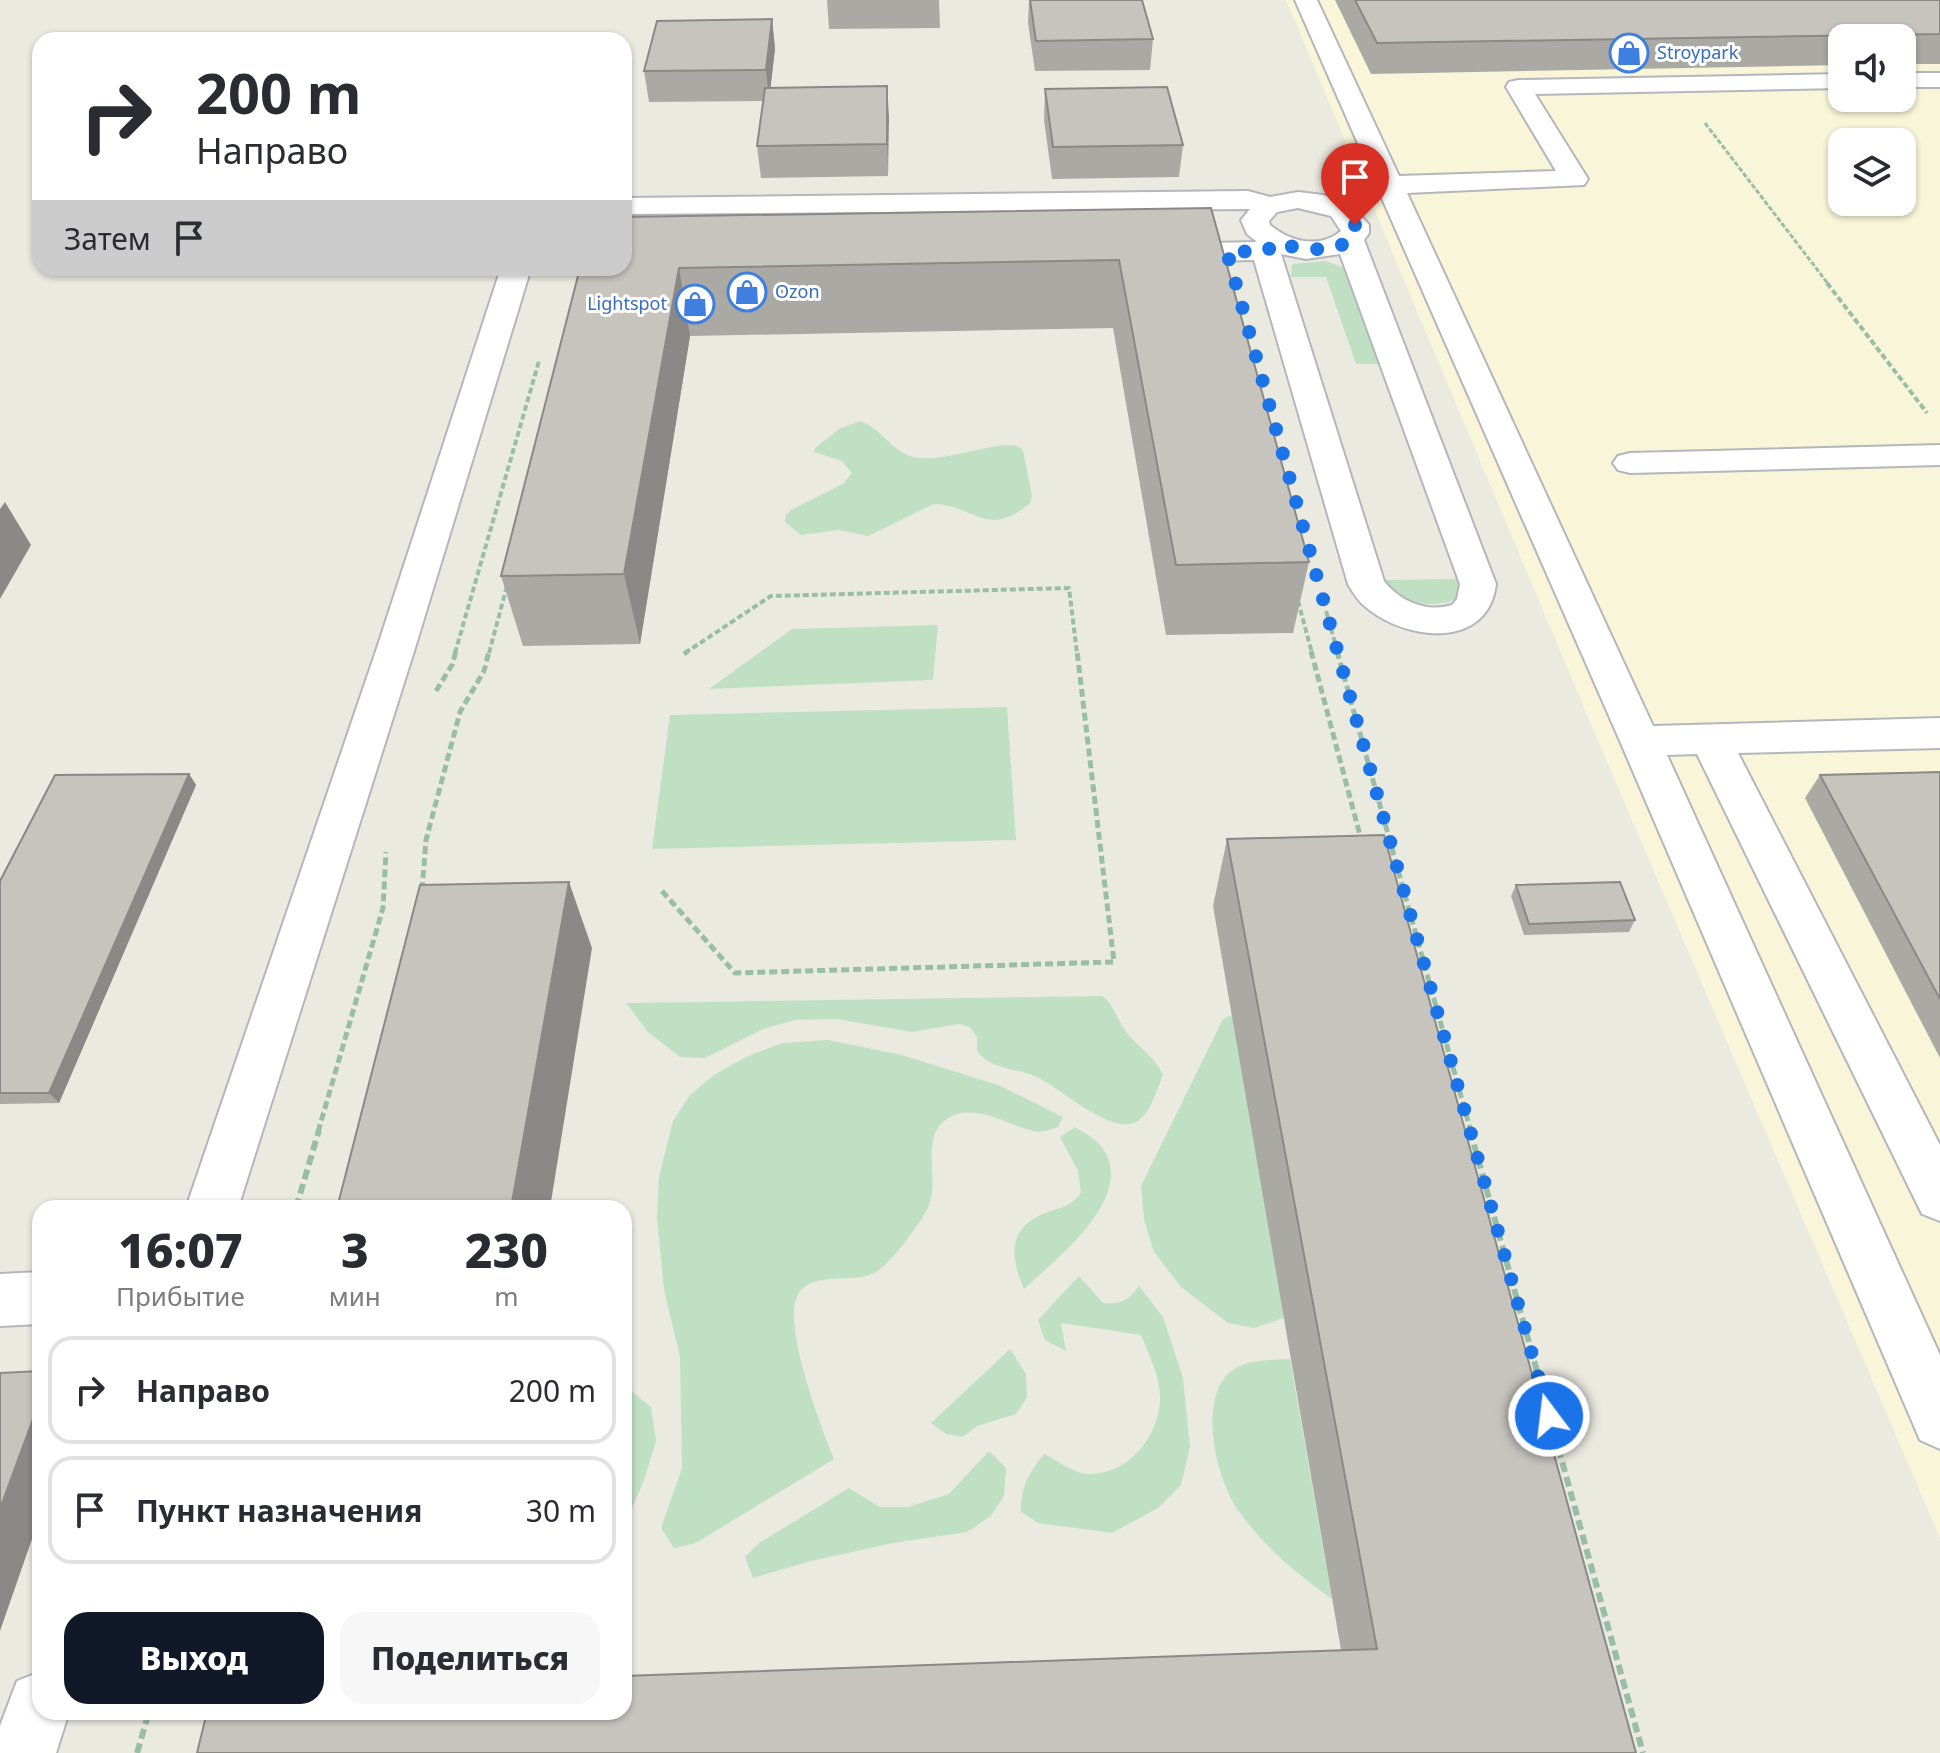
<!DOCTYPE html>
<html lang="ru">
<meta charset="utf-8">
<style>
:root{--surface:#fff;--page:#f7f7f7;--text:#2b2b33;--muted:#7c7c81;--line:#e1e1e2;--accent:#111827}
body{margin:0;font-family:"Noto Sans",sans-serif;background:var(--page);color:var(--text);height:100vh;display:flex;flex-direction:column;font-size:30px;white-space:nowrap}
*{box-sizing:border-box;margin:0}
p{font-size:26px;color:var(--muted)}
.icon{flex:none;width:44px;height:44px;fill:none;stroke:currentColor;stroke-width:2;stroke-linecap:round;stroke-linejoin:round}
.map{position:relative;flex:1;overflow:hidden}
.drawer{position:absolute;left:32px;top:1200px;width:600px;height:520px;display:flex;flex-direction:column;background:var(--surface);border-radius:24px;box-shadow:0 2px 6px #0004}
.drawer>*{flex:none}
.guide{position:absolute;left:32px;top:32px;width:600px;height:244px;border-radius:24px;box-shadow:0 2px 6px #0004;background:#fff;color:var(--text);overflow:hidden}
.fabs{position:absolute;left:1828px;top:24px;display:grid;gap:16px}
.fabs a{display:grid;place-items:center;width:88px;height:88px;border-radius:16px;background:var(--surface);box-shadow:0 2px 6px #0004;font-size:40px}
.pin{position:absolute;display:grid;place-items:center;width:68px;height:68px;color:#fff;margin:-82px -34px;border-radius:50% 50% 50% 0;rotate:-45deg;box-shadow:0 0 8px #0007}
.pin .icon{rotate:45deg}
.me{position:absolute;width:88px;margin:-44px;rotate:345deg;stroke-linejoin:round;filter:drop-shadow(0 0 6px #0008)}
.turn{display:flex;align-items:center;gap:28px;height:168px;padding:0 32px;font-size:36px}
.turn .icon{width:104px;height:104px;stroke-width:2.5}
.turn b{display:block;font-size:56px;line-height:68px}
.then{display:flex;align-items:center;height:76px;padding:0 32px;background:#0003;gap:16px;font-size:30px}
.eta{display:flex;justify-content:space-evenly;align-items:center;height:136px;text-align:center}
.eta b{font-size:48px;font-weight:800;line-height:56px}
.action{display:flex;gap:16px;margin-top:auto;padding:16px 32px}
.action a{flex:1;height:92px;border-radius:24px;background:var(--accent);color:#fff;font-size:32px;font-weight:800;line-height:92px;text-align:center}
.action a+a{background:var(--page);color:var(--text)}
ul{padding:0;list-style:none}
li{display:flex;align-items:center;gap:24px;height:108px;margin:0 16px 12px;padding:0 16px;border:4px solid var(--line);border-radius:24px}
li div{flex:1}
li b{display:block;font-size:30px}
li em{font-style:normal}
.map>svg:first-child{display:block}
.commercial{fill:#f9f5d8;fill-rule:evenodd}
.green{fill:#c0e0c3}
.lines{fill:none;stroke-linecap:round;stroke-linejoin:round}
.minor-casing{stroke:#b4b6bb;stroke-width:4}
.path-far3{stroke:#99bea8;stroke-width:3;stroke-dasharray:5 2;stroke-linecap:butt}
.path-far2{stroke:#99bea8;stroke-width:4;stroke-dasharray:6 3;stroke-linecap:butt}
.path-far1{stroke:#99bea8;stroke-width:5;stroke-dasharray:8 4;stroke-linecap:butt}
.path{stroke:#99bea8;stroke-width:6;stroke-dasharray:10 5;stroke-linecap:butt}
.minor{fill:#fff;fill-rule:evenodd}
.wall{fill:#aba9a3}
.shaded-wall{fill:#8b8985}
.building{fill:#c7c4be;stroke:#8b8985;stroke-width:2}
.route{stroke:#1a73e8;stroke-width:14;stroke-dasharray:0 25.2}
.labels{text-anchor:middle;stroke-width:6;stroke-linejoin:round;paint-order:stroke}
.far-shop-label{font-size:18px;fill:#366cbe;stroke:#fff;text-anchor:start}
</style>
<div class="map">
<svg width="1940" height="1753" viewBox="0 0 1940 1753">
<rect width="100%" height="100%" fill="#ebeae1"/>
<path class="commercial" d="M1286,0H1940V1538L1607,762ZM1842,38H1902V98H1842ZM1842,142H1902V202H1842Z"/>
<g class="green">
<polygon points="1326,261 1345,268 1382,364 1356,364 1326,277 1291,277 1292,264"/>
<path d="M860,421C881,428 890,449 910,456C937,465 983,444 1014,445L1022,449L1024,455L1032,496L1030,503C987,540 974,505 934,504L868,536L839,530L801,535L785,522L786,515L791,510L843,484L852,473L842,461L814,452L815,448L839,429Z"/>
<path d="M1459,579C1460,585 1462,592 1457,597C1447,607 1412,605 1400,599C1393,596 1388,587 1384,580Z"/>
<polygon points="938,625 933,680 709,689 792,629"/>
<polygon points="1007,707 1016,840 652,849 670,715"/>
<path d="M1102,996C1114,1005 1115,1015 1123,1027C1134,1045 1155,1056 1163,1075C1156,1091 1149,1121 1130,1124C1103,1128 1061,1089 1037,1077C1017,1068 991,1070 977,1051V1037L970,1027L959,1024L912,1032L837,1019L795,1020L763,1029L705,1058L680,1057L648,1032L626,1003Z"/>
<polygon points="1232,1015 1284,1318 1254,1328 1228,1323 1181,1287 1154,1252 1144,1220 1141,1186 1223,1019"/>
<path d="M828,1040L902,1055L998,1085L1063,1117L1058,1127C1051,1129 1042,1133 1034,1131C1008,1126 974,1101 947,1119C918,1138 942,1184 927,1210C917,1227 889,1267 872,1274C851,1283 818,1272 801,1290C777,1314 822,1429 834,1459L696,1543L674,1548L661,1528L682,1468L680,1357L664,1290L657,1218L659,1177L673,1121L690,1095L714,1075L746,1057L782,1043Z"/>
<path d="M1075,1127C1083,1132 1094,1138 1100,1145C1141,1194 1056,1259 1024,1289C1011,1259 1006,1229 1043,1214C1059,1207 1070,1208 1081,1193L1078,1171L1060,1137Z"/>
<path d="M1079,1276L1103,1303C1121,1304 1128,1301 1139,1286L1163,1317L1183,1378L1190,1447L1181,1485L1158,1508L1112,1533L1038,1523L1021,1512C1020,1488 1029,1473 1044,1454C1056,1460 1075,1474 1089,1474C1128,1475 1158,1437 1160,1401C1161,1378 1149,1355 1141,1335L1061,1323L1066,1351L1045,1340L1038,1320Z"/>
<polygon points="1010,1349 1026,1374 1027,1398 1016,1414 977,1426 963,1437 946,1434 931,1423"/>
<path d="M1290,1359L1332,1599C1296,1573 1264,1547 1238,1510C1217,1480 1199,1407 1226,1376C1241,1359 1270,1360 1290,1359Z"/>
<polygon points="624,1385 651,1407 656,1441 644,1480 624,1527"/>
<polygon points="989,1451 1006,1468 1004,1496 991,1516 967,1532 893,1543 811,1561 753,1578 745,1557 759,1543 849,1488 880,1507 908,1507 949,1494"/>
</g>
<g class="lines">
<defs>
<g id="minor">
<polygon points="1295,0 1317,0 1399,176 1556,171 1506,87 1509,82 1518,80 1842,74 1842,88 1535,94 1588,179 1584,185 1407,193 1653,726 1940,718 1940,748 1738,753 1940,1145 1940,1221 1922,1214 1697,754 1667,755 1940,1355 1940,1449 1920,1440 1620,741"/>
<rect x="1902" y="73" width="38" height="14"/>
<path d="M1248,191L1270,197L1298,192L1323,195L1351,204L1369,225V233L1364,240L1496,584C1488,650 1407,641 1367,608C1359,602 1353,593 1348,584L1254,260L1162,262L1152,259L1148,253L1152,247L1162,244L1257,242L1247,234L1241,220L1250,209L624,214V198ZM1298,208L1331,216L1341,231C1320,249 1290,242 1270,225L1269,221L1277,212ZM1281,254L1306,259L1340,254L1460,584L1457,599L1452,605C1427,613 1399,601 1384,581Z"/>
<polygon points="501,268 531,268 415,648 238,1208 186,1208 377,648"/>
<polygon points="1940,445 1940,465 1630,473 1618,470 1613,463 1618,456 1630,453"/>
<polygon points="40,1272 40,1324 0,1326 0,1274"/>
<polygon points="40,1672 40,1712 69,1712 56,1753 0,1753 0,1726 17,1681"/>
</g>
</defs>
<use href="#minor" class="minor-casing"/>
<polyline class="path-far3" points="1705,123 1829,285"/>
<g class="path-far2">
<polyline points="1827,283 1927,413"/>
<polyline points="1298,601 1312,653"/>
<polyline points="1326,611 1338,653"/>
<polyline points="455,653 539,361"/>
<polyline points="489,653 507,586"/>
<polyline points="685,653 771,596 1069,588 1077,653"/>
</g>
<g class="path-far1">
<polyline points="1311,651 1361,839"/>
<polyline points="1337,651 1471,1132"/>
<polyline points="684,654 688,651"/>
<polyline points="436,691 452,665 456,651"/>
<polyline points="422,890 426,840 460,712 484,671 489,651"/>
<polyline points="662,891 735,973 1114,962 1077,651"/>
<polyline points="318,1132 383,908 386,852"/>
</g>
<g class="path">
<polyline points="1470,1130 1643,1753"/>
<polyline points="296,1208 319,1130"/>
<polyline points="137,1753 149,1712"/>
</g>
<use href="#minor" class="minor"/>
</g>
<g class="wall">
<polygon points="827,0 939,0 940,28 829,29"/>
<polygon points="1029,0 1142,0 1153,39 1150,70 1035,71 1028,23"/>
<polygon points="1335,0 1940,0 1940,64 1902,64 1902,38 1842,38 1842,65 1371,74"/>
<polygon points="772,19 775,49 770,88 887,86 888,176 761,178 757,146 763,101 649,102 644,71"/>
<polygon points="1045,89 1183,145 1179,177 1052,179 1044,120"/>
<polygon points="1211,208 1309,562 1293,633 1166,635 1113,328 690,336 640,644 523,646 501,576 580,268"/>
<polygon points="1940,772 1940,1058 1805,798 1820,775"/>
<polygon points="189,774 196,785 59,1103 0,1104 0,881"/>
<polygon points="1227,839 1636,1753 1341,1650 1213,906"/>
<polygon points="1516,885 1635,920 1629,932 1524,935 1511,896"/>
</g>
<g class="shaded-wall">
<polygon points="772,19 775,49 769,101 766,70"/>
<polygon points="887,86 889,117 888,176 887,144"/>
<polygon points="679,268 690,336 640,644 624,574"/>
<polygon points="5,502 31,545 0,599 0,509"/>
<polygon points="189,774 196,785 59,1103 49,1093"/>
<polygon points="569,882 592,948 550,1208 511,1208"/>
<polygon points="40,1400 40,1516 0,1631 0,1509"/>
</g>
<g class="building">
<polygon points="1030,0 1142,0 1153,39 1036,41"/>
<polygon points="1355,0 1940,0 1940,34 1377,43"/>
<polygon points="772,19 766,70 644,71 657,21"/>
<polygon points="887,86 887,144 757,146 765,88"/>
<polygon points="1167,87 1183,145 1053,147 1045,89"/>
<polygon points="1211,208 1309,562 1176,565 1119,260 679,268 624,574 501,576 580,268 624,268 624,217"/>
<polygon points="1940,772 1940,999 1820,775"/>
<polygon points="189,774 49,1093 0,1093 0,881 55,775"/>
<polygon points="1384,835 1636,1753 197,1753 207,1712 624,1712 624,1676 1377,1649 1227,839"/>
<polygon points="569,882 511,1208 337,1208 420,885"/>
<polygon points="1620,882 1635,920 1529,924 1516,885"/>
<polygon points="40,1371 40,1400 0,1509 0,1373"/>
</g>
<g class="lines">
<path class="route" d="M1355,225C1354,259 1297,249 1277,243L1266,251L1227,252L1549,1416"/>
</g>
<defs>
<symbol id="shop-ring" viewBox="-11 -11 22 22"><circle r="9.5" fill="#fff" stroke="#3f7fe0" stroke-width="1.5"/><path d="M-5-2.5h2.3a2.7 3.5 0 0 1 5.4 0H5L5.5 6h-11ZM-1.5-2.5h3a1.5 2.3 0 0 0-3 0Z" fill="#3f7fe0"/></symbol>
</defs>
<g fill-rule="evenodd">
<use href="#shop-ring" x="1607" y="31" width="44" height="44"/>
<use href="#shop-ring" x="725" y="270" width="44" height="44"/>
<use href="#shop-ring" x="673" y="282" width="44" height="44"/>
</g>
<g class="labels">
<g class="far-shop-label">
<text x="1657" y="59">Stroypark</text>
<text x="775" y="298">Ozon</text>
<text x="667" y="310" text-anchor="end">Lightspot</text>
</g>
</g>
</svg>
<div class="fabs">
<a><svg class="icon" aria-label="sound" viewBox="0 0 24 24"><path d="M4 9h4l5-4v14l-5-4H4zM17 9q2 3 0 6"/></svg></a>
<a><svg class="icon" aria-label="layers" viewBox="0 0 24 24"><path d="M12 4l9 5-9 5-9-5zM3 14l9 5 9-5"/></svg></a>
</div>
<div class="pin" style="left:1355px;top:225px;background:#d93025"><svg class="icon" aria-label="arrive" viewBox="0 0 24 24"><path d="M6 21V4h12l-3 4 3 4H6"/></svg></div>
<svg class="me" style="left:1549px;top:1416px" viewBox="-20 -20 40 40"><circle r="17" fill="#1a73e8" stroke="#fff" stroke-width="3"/><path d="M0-11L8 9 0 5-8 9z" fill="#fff"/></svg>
<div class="guide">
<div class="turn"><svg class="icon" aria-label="right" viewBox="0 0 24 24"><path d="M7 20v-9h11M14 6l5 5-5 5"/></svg><div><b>200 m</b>Направо</div></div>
<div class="then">Затем<svg class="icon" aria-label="arrive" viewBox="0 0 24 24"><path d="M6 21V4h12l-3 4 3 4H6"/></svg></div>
</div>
<section class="drawer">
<div class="eta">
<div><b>16:07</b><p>Прибытие</p></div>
<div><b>3</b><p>мин</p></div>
<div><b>230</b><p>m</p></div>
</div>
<ul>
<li><svg class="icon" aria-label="right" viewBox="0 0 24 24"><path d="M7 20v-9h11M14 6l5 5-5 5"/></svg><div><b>Направо</b></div><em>200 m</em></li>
<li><svg class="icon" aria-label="arrive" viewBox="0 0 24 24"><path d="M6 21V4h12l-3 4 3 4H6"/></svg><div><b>Пункт назначения</b></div><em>30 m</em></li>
</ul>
<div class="action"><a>Выход</a><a>Поделиться</a></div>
</section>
</div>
